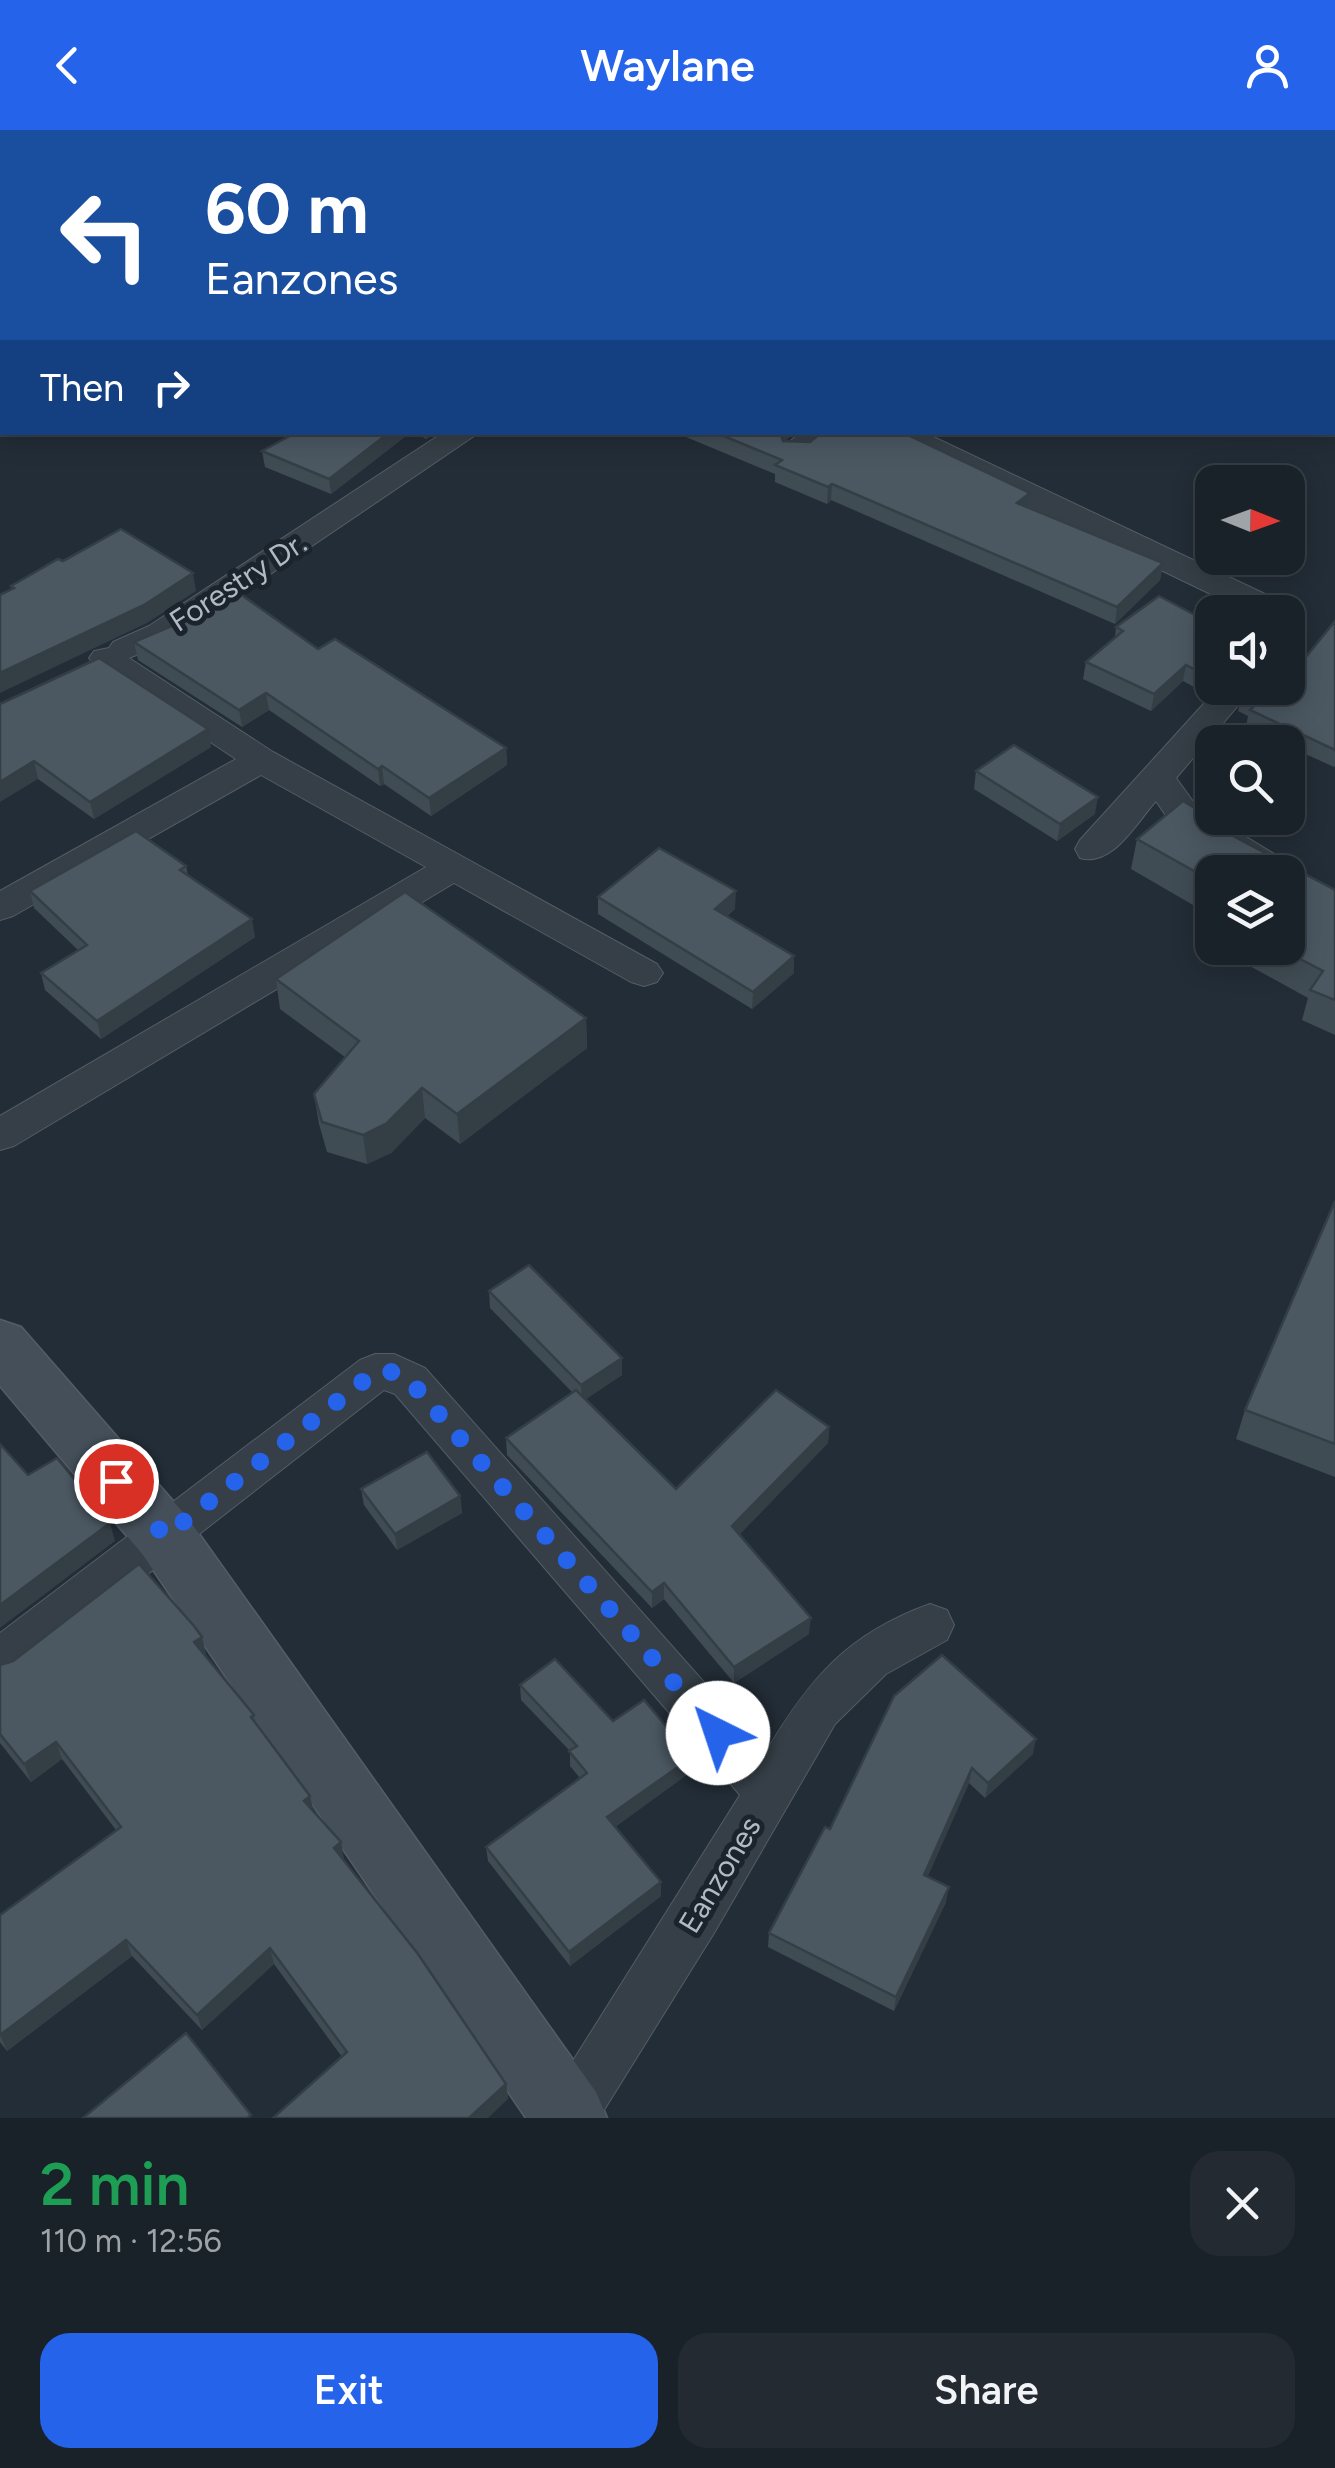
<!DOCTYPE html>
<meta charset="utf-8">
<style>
:root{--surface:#1a2229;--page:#232a31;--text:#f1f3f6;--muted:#9fa4a8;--line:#383f46;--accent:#2563eb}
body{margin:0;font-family:Figtree,sans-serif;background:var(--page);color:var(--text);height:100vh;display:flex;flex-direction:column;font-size:38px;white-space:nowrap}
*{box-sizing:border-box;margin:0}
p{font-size:32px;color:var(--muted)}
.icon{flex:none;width:55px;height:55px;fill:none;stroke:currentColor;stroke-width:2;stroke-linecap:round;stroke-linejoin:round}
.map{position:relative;height:1988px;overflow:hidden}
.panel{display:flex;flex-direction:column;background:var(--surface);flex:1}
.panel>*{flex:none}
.hud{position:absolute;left:0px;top:0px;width:1335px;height:305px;box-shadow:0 5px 25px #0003,0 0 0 2px var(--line);background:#1a4fa0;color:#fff;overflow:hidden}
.needle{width:65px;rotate:91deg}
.tools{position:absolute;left:1195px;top:335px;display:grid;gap:20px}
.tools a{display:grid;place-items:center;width:110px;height:110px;border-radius:20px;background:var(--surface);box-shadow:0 5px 25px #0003,0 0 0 2px var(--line);font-size:50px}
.pin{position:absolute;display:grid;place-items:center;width:85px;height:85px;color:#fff;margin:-42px;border:5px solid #fff;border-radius:50%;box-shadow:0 2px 10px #0007}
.me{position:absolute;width:110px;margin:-55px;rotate:319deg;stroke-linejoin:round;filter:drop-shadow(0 0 8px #0008)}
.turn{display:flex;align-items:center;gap:35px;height:210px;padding:0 40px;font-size:45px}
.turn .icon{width:130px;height:130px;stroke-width:2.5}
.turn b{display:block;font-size:70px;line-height:85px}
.then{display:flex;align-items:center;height:95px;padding:0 40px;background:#0003;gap:20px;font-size:38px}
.round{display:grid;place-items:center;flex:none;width:105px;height:105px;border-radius:30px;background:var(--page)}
.overview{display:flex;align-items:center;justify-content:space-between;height:170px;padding:0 40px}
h1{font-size:60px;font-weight:600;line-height:75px;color:#1e9e55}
.cta{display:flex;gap:20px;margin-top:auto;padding:20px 40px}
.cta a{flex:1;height:115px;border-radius:30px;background:var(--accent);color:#fff;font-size:40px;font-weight:600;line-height:115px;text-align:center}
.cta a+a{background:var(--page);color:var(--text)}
header{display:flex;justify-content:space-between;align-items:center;height:130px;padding:0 40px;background:var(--accent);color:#fff;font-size:45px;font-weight:600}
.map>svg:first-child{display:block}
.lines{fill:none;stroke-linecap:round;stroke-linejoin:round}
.street-casing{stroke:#545d65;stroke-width:2}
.secondary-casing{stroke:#545d65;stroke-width:3}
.street{fill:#363f47;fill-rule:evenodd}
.secondary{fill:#444f5a;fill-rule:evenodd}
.wall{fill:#404c54}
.shaded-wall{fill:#343e45}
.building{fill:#4b5862;stroke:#343e45;stroke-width:2.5}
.route{stroke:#2563eb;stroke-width:18;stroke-dasharray:0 32.4}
.labels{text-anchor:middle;stroke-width:10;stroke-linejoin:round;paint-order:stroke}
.street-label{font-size:30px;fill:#b1bac4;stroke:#1b242c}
</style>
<header><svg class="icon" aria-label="back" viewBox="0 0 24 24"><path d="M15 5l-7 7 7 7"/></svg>Waylane<svg class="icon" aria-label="person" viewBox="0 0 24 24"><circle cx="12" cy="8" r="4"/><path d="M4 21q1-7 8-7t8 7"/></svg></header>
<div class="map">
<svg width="1335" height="1988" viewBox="0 0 1335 1988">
<rect width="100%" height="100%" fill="#232d37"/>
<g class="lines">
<defs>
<g id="street">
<polygon points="7,0 33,0 34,2 8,2"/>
<polygon points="174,0 202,0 203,2 176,2"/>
<rect x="0" y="141" width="2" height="17"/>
<polygon points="1332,264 1335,265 1335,283 1332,282"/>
<polygon points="444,302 480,302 173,510 129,528 273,622 657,834 663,843 657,852 644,856 631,852 454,753 14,1016 0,1020 0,986 426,737 261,645 13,786 0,790 0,761 236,629 94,535 89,528 94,521 109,518 113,512 149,496"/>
<polygon points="801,302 837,302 807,325 785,325 781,319"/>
<polygon points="883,302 923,302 1267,465 1283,482 1248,482 887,308"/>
<path d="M1218,558H1253L1176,648L1197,677L1289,733L1294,742L1289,751L1288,742H1250L1171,693L1156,671C1136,693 1113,737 1080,728L1075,719L1080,710Z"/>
<path d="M375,1224H394L425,1238L766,1622C809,1549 847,1504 930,1474L947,1480L954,1495L947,1510L886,1544L835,1594L714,1803L599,1988H541L549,1969L740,1665L395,1264L384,1260L17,1546L0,1552V1503L360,1230Z"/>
</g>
<polygon id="secondary" points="0,1190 21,1197 187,1387 596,1962 607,1988 526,1988 143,1425 0,1256"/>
</defs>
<use href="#street" class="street-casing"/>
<use href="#secondary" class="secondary-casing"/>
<use href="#street" class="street"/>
<use href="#secondary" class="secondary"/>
</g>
<g class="wall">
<polygon points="1332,170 1335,172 1335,229 1332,228"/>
<polygon points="297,302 411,302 331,364 265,337 262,321"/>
<polygon points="414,302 438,302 426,309"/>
<polygon points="674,302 795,302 785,311 1030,363 1028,378 1163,433 1160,450 1115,494 831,370 827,374 775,352 775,344"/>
<polygon points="1335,491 1335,636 1334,637 1288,616 1288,612 1280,612 1246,597 1248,586 1238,581 1242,565 1297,538"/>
<polygon points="1212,494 1212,558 1215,558 1207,564 1183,551 1151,581 1083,549 1086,532 1115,507 1116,497"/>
<polygon points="134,512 318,519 506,618 507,635 431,686 384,654 380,656 269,580 242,597 138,530"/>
<polygon points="0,574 211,617 94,689 38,649"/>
<polygon points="976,641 1095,684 1057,711 974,659"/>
<polygon points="1238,704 1237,708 1335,760 1335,905 1302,890 1308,868 1217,818 1288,818 1288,742 1212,742 1212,786 1131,739 1137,709"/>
<polygon points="186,736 188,745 255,807 101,909 45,860 41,843 78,820 34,778 30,761"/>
<polygon points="598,767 735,779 727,786 794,826 794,843 752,879 598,784"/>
<polygon points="276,849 586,888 587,918 460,1014 425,988 391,1023 367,1034 327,1022 319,994 314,964 345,927 280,879"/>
<polygon points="1335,1071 1335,1347 1236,1309 1245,1280"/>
<polygon points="489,1161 622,1245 585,1269 676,1359 829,1297 828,1313 739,1405 809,1504 734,1553 664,1469 652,1478 507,1325 506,1308 572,1262 490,1178"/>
<polygon points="361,1359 460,1366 462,1383 397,1420 364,1375"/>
<polygon points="202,1507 206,1525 205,1526 254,1585 257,1595 314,1681 341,1712 343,1730 506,1954 508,1969 342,1927 274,1834 202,1900 132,1826 7,1921 0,1912 0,1785 116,1700 62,1629 31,1652 0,1613 0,1535"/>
<polygon points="520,1555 613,1591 692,1641 615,1697 661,1766 570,1836 488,1731 486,1717 580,1648 570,1636 570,1621 521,1570"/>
<polygon points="894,1566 1033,1624 985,1668 969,1653 927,1747 946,1772 894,1881 768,1817 769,1803 830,1699"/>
</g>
<g class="shaded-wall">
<polygon points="83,0 107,0 100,2 83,2"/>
<rect x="571" y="0" width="19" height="2"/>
<rect x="1332" y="19" width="3" height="14"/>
<polygon points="1335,151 1335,165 1332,166 1332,152"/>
<polygon points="390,302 411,302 331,364 329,349"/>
<polygon points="426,302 438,302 426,309"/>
<polygon points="779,302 795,302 779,316"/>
<polygon points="832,354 831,370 827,374 828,357"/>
<polygon points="1030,363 1028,380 1017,373"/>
<polygon points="1163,433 1160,450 1115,494 1117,477"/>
<polygon points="193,443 196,461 147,493 0,563 0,543"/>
<polygon points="1186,535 1183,551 1151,581 1154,564"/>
<polygon points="1212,546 1212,558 1215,558 1207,564 1211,548"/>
<polygon points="266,563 269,580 242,597 239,580"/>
<polygon points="208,599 211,617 94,689 90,672"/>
<polygon points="506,618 507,635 431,686 429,668"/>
<polygon points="34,631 38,649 0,672 0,652"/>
<polygon points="382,636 384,654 380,656 378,639"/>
<polygon points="1098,667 1095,684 1057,711 1060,694"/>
<polygon points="736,761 735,779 714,796 715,779"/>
<polygon points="252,789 255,807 101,909 97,891"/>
<polygon points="794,826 794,843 752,879 753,862"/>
<polygon points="586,888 587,918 460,1014 457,984"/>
<polygon points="422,958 425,988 391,1023 367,1034 363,1005"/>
<polygon points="622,1228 622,1245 582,1272 581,1255"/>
<polygon points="829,1297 828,1313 731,1413 732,1396"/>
<polygon points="460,1366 462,1383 397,1420 395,1404"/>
<polygon points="110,1393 115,1411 0,1498 0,1475"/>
<polygon points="664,1453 664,1469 652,1478 652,1462"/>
<polygon points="811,1488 809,1504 734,1553 734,1537"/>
<polygon points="202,1507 206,1525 198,1530 194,1512"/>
<polygon points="1036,1609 1033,1624 985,1668 988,1653"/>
<polygon points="56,1612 62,1629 31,1652 24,1634"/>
<polygon points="692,1627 692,1641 608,1702 607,1687"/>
<polygon points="972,1638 969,1653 922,1760 924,1745"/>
<polygon points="310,1666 314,1683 304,1671"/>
<polygon points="341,1712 344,1729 338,1735 334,1718"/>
<polygon points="661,1752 661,1766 570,1836 569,1822"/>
<polygon points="949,1757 946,1772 894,1881 896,1867"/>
<polygon points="126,1810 132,1826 7,1921 0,1905"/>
<polygon points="270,1818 274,1834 202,1900 197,1885"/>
<polygon points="506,1954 508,1969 488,1988 469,1988"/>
</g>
<g class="building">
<polygon points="466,0 572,0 577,2 460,2"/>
<polygon points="842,0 1335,0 1335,19 1332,19 1332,2 837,2"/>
<polygon points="1332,36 1335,38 1335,62 1332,64"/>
<polygon points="1332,106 1335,107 1335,151 1332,152"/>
<polygon points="1332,170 1335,172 1335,212 1332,211"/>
<polygon points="297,302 390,302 329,349 262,321"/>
<polygon points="714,302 780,302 783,311 810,312 822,302 902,302 1030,363 1017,373 1163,433 1117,477 832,354 828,357 775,335 782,330"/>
<polygon points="121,399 193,443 144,475 0,543 0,465 14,458 11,456 58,429 63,431"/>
<polygon points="236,461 318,519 335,509 506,618 429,668 382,636 378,639 266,563 239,580 134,512 172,496 222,462 228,465"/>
<polygon points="1159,466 1212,494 1212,546 1211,548 1186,535 1154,564 1086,532 1123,501 1116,497"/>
<polygon points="1335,491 1335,620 1250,580 1257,573 1242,565 1248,558 1288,558 1288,533 1297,538"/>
<polygon points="99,528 208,599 90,672 34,631 0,652 0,574"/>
<polygon points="1014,615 1098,667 1060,694 976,641"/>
<polygon points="1183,671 1238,704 1235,707 1335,760 1335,870 1310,860 1323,841 1279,818 1288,818 1288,742 1212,742 1212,751 1137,709"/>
<polygon points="136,701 186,736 180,740 252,789 97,891 41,843 87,815 30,761"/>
<polygon points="659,718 736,761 715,779 794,826 753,862 598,767"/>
<polygon points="405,762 586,888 457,984 422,958 387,993 363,1005 322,992 314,964 359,911 276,849"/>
<polygon points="1335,1071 1335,1314 1245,1280"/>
<polygon points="529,1135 622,1228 581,1255 489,1161"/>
<polygon points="576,1260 676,1359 776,1260 829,1297 732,1396 811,1488 734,1537 664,1453 652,1462 506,1308"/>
<polygon points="0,1314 28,1345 57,1328 110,1393 0,1475"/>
<polygon points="427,1322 460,1366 395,1404 361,1359"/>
<polygon points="139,1434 194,1496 202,1507 194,1512 254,1585 251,1587 310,1666 304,1671 341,1712 334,1718 418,1824 506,1954 469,1988 273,1988 347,1922 270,1818 197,1885 126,1810 0,1905 0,1785 121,1697 56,1612 24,1634 0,1604 0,1535 13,1531"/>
<polygon points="942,1525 1036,1609 988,1653 972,1638 924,1745 949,1757 896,1867 769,1803 825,1697 830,1699 894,1566"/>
<polygon points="555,1529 613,1591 644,1570 692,1627 607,1687 661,1752 569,1822 486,1717 587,1643 569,1621 577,1616 520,1555"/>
<polygon points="186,1903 251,1985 247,1988 83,1988"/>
</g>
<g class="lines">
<polyline class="route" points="116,1351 165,1406 375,1242 394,1242 410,1251 718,1603"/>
</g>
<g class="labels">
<g class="street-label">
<text transform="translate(238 452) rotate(-33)" y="10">Forestry Dr.</text>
<text transform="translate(720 1745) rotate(-59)" y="10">Eanzones</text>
</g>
</g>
</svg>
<div class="tools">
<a><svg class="needle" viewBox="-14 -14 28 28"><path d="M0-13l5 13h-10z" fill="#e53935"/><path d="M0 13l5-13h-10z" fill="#9fa4a8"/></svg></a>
<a><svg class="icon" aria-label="sound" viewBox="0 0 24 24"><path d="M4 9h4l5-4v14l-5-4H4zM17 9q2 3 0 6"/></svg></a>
<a><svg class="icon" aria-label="search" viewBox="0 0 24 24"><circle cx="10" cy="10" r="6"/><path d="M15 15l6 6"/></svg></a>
<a><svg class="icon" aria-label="layers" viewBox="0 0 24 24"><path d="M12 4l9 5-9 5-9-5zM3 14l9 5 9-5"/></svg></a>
</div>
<div class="pin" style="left:116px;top:1351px;background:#d93025"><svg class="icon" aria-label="arrive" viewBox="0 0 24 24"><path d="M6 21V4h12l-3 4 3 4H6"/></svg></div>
<svg class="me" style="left:718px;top:1603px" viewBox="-20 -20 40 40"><circle r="19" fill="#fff"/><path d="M0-13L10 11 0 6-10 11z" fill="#2563eb"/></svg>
<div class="hud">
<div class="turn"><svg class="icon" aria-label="left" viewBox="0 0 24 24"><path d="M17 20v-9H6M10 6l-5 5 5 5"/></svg><div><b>60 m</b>Eanzones</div></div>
<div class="then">Then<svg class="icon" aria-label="right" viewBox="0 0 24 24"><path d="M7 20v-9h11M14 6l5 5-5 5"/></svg></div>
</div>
</div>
<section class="panel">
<div class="overview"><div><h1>2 min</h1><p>110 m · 12:56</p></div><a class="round"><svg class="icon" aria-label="close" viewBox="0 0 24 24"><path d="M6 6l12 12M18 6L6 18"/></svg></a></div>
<div class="cta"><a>Exit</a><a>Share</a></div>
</section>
